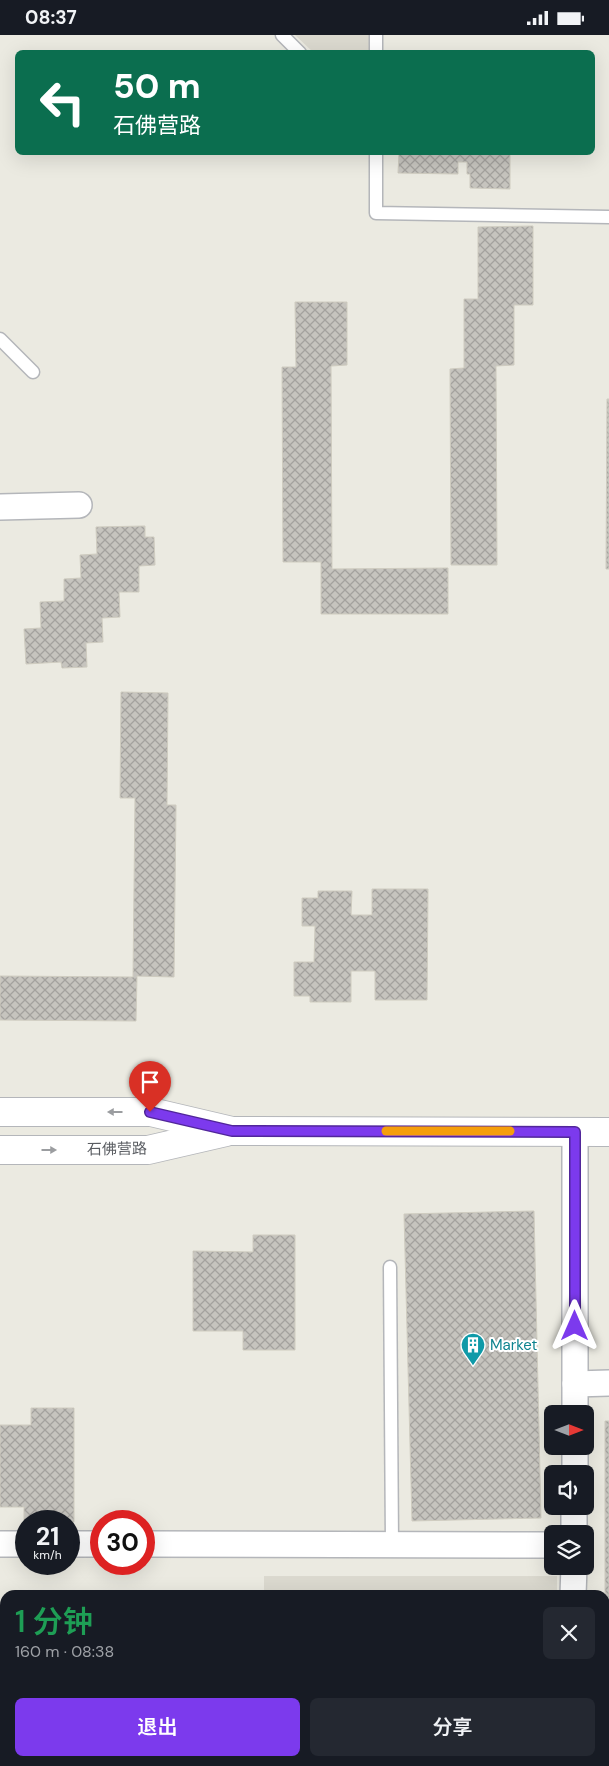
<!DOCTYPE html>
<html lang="zh">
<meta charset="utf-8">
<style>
:root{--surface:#171b24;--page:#242831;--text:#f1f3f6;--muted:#9ea1a6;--accent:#7c3aed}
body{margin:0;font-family:"DM Sans","Noto Sans SC",sans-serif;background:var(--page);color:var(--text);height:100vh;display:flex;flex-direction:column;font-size:19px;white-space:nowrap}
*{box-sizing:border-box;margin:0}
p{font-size:16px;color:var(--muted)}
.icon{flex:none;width:28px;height:28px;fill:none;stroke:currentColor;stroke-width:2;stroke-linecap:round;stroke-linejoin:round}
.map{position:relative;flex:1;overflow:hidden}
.details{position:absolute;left:0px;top:1555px;width:610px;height:176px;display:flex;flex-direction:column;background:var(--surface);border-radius:15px 15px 0 0;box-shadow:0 5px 20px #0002}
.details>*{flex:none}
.hud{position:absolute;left:15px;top:15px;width:580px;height:105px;border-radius:8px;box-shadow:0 5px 20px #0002;background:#0b6e4f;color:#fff;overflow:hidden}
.needle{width:32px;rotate:90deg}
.fabs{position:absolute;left:544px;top:1370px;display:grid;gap:10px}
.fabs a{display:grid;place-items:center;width:50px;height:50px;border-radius:8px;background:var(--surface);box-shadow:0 5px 20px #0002;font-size:25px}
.speed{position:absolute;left:15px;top:1475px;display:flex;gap:10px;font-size:25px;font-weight:700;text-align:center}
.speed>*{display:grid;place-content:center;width:65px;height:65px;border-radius:50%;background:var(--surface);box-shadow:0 5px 20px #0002;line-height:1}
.speed small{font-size:12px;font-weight:400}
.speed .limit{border:8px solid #d22;background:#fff;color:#111}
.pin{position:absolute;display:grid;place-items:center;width:42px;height:42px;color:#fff;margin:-51px -21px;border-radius:50% 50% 50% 0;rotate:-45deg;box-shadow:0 0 5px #0007}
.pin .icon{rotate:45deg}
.me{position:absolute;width:55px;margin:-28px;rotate:0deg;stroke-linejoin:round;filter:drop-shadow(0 0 4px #0008)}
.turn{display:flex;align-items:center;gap:18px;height:105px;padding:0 15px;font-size:22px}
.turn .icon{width:65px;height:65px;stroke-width:2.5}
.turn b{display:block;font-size:35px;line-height:42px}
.round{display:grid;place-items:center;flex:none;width:52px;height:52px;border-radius:8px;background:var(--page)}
.headline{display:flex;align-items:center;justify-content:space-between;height:85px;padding:0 15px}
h1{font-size:30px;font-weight:600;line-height:38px;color:#1e9e55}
.cta{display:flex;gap:10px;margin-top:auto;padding:10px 15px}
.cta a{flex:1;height:58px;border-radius:8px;background:var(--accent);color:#fff;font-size:20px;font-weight:600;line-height:58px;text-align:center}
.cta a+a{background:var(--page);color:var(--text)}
.status{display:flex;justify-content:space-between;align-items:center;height:35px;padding:0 25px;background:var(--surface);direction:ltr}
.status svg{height:14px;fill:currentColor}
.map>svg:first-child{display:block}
.education{fill:#dbd9cf}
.pitch{fill:#bfe1c3}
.building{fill:url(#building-cross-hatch);stroke:#cfccc0}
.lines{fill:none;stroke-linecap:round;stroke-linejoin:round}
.service-casing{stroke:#b4b6ba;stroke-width:15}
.minor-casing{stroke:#b4b6ba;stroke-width:28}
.tertiary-casing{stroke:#b4b6ba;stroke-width:30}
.service{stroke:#fff;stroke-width:12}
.minor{stroke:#fff;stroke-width:25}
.tertiary{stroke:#fff;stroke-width:28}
.oneway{fill:#9b9da0}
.route-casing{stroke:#51269a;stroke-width:12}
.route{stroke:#7c3aed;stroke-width:9}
.slow{stroke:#f59e0b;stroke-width:9}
.labels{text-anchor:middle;stroke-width:4;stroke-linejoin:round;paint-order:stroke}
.street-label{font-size:15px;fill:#595c61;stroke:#fff}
.culture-label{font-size:15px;fill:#0d838f;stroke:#fff;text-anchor:start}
</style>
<div class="status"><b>08:37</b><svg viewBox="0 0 49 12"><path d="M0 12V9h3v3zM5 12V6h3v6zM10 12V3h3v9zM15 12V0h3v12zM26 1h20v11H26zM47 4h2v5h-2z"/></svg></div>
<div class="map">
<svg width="609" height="1731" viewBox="0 0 609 1731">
<defs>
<pattern id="building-cross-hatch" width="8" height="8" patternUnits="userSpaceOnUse" patternTransform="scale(1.25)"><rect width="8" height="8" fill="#c6c4be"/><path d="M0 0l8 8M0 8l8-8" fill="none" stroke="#a4a29e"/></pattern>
</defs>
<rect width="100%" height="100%" fill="#ebeae1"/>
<g class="education">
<polygon points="295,0 374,0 374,17 313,17"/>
<rect x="264" y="1541" width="293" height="19"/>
<rect x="264" y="1726" width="293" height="5"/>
</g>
<rect class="pitch" x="278" y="1726" width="132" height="5"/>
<g class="building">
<polygon points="399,118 510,118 510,154 470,153 470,139 467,139 467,127 458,127 458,139 398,138"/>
<polygon points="533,191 533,270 514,270 514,330 496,331 497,530 451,530 450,334 464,333 464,264 478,264 478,192"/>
<polygon points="295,267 347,267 347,330 331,331 332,534 448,533 448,579 321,579 321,527 283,527 282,332 296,332"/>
<polygon points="607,364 609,364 609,534 606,534"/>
<polygon points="145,491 145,502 154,502 155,530 139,531 139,557 119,557 120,582 102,583 103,607 86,608 87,632 62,633 61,627 26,629 24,594 41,593 40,567 64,566 64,544 81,543 80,520 97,519 96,492"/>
<polygon points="121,657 168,658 167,770 176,770 174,942 137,941 136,986 0,985 0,941 133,942 135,763 120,763"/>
<polygon points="372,854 428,854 427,965 375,965 375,936 351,936 351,967 310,967 310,961 294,961 294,927 314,927 315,891 302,891 302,863 318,863 318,856 352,856 351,880 372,880"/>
<polygon points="534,1176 541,1483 412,1486 404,1179"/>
<polygon points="253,1200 295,1200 295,1315 243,1315 243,1296 193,1296 193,1216 253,1217"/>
<polygon points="31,1373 74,1373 74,1487 24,1486 24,1472 0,1472 0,1390 31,1390"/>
<polygon points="605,1386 609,1386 609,1731 603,1731 603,1726 605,1726"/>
</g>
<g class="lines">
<defs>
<g id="service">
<polyline points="282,0 300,18"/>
<polyline points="376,0 376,18"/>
<polyline points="376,118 376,178 609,182"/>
<polyline points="0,304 33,337"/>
<polyline points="390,1232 392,1510"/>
</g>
<g id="minor">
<polyline points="0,472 79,470"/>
<polyline points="575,1349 609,1348"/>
<polyline points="575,1379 575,1097"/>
<polyline points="575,1439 575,1411"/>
<polyline points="574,1499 574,1471"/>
<polyline points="0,1509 26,1509"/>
<polyline points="69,1509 101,1509"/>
<polyline points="144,1509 552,1510"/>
<polyline points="573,1560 574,1531"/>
<polyline points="570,1731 570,1726"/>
</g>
<g id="tertiary">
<polyline points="0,1077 151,1077 232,1096 609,1097"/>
<polyline points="0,1115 148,1115 226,1097"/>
</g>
</defs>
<use href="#service" class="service-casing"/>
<use href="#minor" class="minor-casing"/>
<use href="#tertiary" class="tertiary-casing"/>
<use href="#service" class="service"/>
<use href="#minor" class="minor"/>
<use href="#tertiary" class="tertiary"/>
</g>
<defs><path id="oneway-solid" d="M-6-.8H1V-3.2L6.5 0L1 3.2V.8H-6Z" transform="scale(1.25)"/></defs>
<g class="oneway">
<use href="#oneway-solid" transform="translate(115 1077) rotate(180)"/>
<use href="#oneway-solid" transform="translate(49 1115)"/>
</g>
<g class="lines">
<defs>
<polyline id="route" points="150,1077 232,1096 575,1097 575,1291"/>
</defs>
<use href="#route" class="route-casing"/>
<use href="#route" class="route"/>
<polyline class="slow" points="386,1096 510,1096"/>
</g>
<defs>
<symbol id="building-pin" viewBox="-11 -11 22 30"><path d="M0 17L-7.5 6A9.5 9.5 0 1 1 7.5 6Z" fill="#0f9aa8" stroke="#fff"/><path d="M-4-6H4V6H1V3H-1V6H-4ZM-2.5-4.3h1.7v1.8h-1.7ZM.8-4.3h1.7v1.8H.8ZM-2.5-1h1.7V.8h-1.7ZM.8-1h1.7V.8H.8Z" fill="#fff"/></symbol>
</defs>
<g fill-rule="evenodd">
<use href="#building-pin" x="459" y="1296" width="28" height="38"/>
</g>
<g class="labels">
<g class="street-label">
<text transform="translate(117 1114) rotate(-1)" y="5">石佛营路</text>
</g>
<g class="culture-label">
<text x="490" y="1315">Market</text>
</g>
</g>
</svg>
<div class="fabs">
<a><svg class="needle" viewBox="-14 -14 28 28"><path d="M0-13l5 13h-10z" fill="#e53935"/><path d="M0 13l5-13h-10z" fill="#9ea1a6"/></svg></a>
<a><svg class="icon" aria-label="sound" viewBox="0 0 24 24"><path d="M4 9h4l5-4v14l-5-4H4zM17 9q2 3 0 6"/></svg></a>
<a><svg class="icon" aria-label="layers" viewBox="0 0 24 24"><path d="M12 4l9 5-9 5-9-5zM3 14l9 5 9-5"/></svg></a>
</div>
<div class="speed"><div>21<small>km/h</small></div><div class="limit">30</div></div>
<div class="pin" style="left:150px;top:1077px;background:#d93025"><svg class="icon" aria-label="arrive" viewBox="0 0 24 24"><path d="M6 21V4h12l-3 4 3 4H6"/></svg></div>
<svg class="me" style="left:575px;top:1291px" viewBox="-20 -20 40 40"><path d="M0-17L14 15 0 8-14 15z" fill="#7c3aed" stroke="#fff" stroke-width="4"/></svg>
<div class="hud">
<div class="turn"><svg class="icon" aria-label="left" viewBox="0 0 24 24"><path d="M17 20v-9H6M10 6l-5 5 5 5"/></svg><div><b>50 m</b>石佛营路</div></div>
</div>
<section class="details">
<div class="headline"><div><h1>1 分钟</h1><p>160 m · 08:38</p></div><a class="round"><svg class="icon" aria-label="close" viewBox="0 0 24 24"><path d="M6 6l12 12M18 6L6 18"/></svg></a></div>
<div class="cta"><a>退出</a><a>分享</a></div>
</section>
</div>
